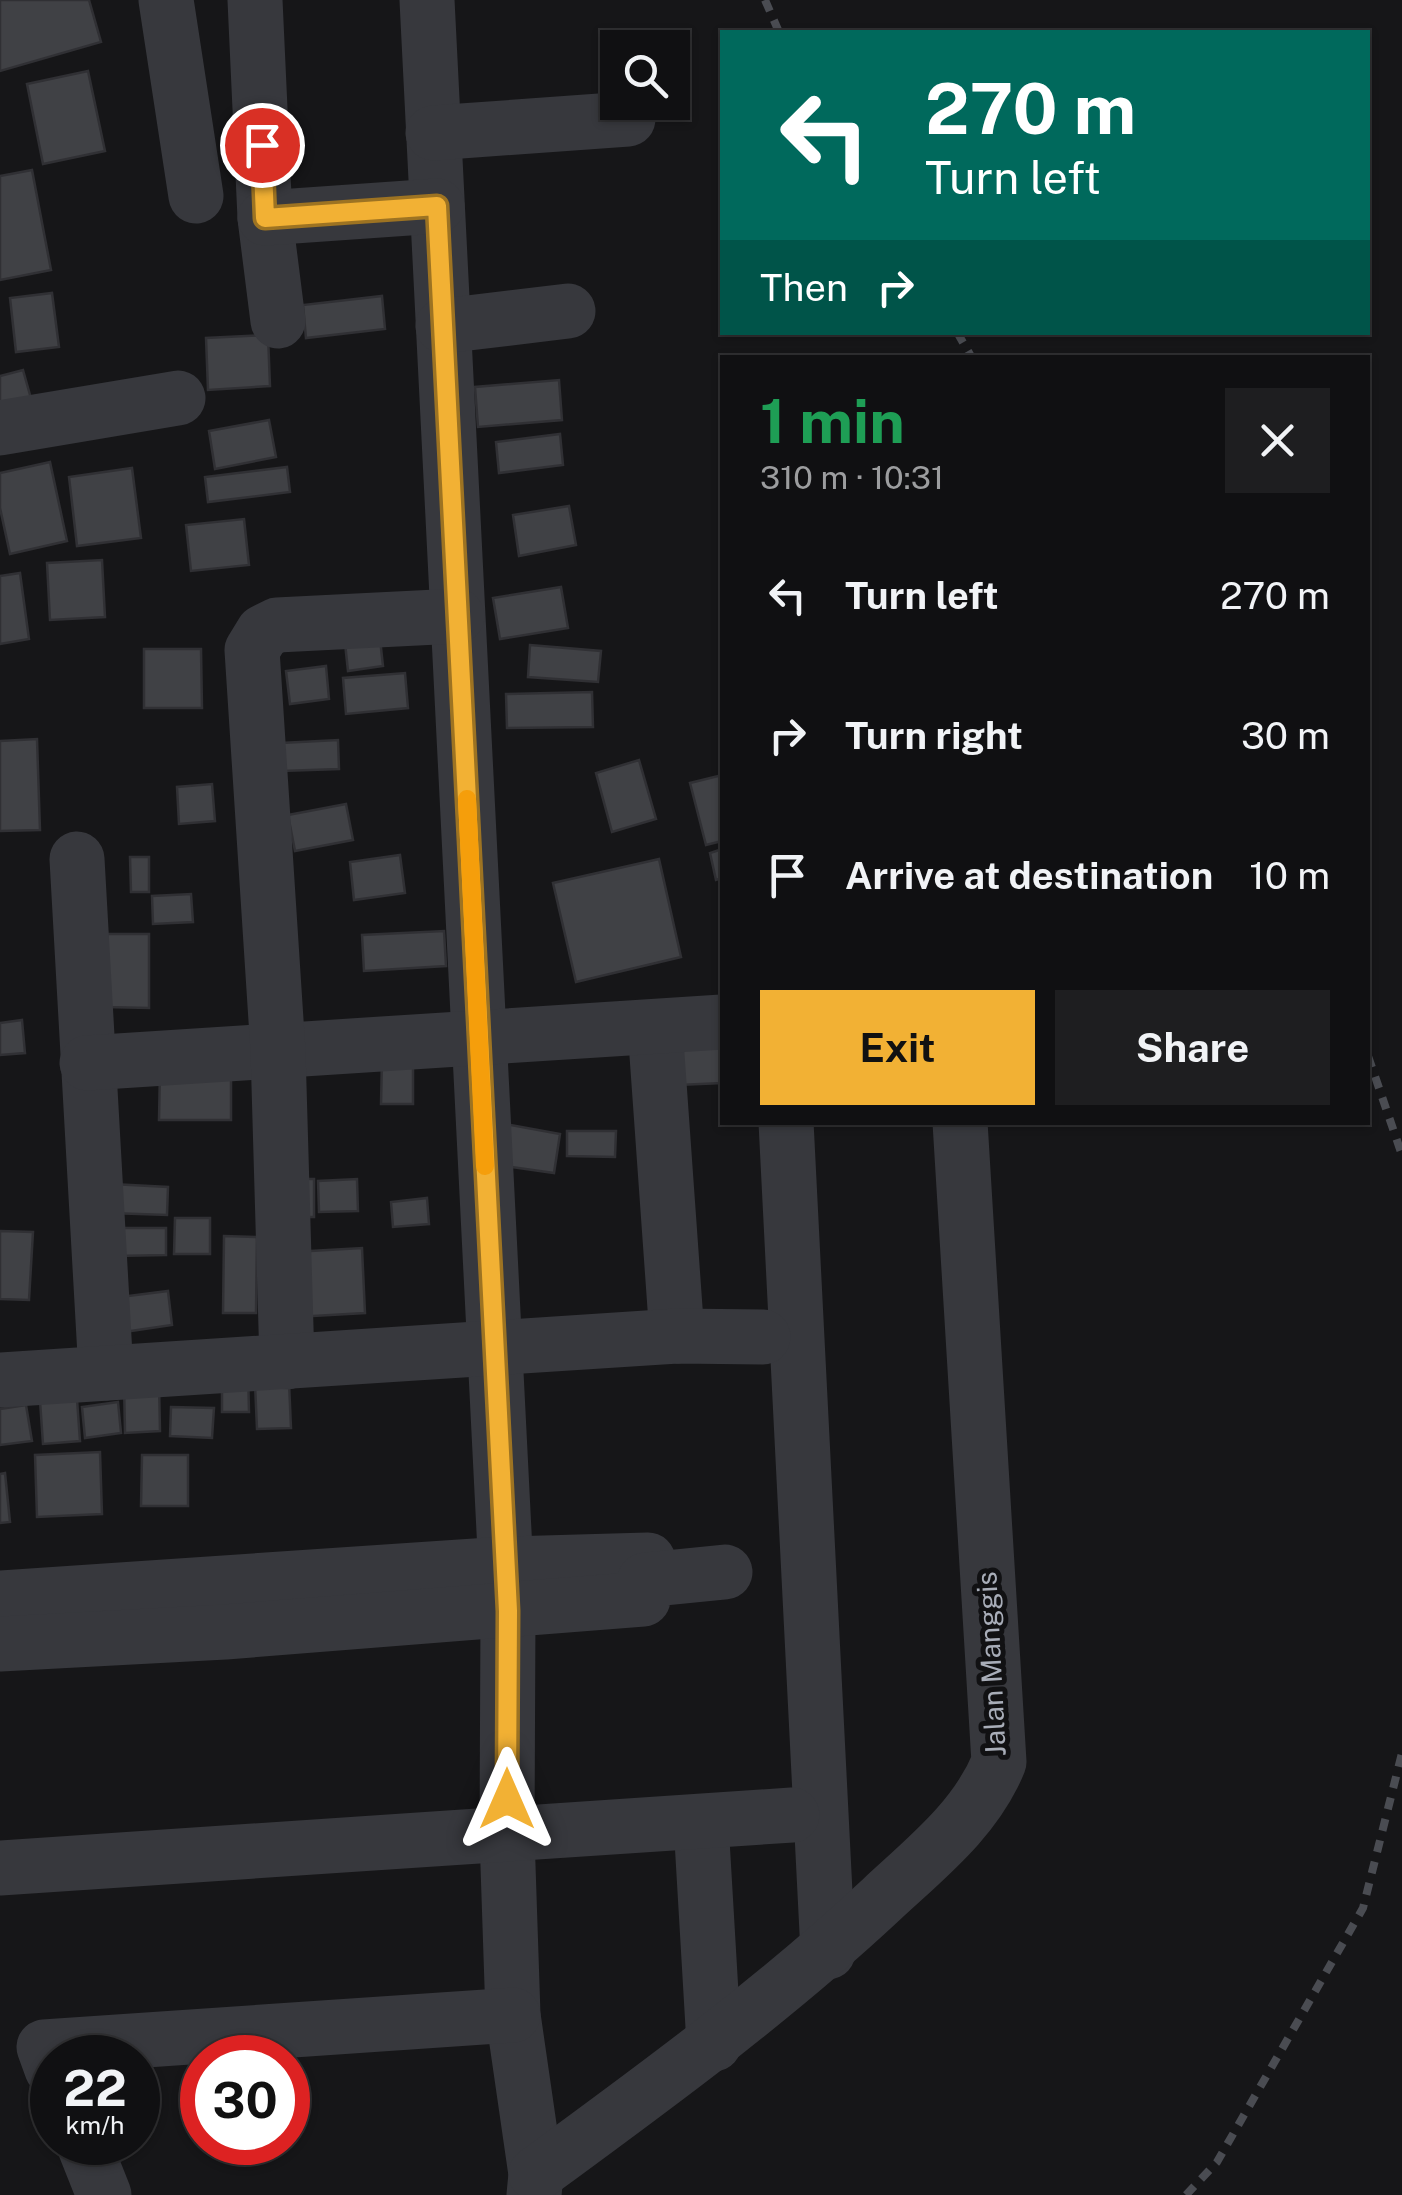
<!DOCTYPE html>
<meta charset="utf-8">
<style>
:root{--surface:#101012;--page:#1e1e20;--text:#f1f3f6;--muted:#9c9d9f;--line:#303032;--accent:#f2b134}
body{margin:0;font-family:"Public Sans",sans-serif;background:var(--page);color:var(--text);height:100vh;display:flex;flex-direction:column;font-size:38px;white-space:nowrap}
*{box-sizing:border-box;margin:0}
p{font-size:32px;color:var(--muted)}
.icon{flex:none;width:55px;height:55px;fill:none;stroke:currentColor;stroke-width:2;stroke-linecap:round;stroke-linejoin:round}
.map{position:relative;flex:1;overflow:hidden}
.side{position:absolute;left:720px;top:355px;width:650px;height:770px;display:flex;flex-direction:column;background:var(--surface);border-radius:0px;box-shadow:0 2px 8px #0004,0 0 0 2px var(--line)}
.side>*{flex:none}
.hud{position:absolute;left:720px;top:30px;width:650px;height:305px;border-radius:0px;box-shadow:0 2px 8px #0004,0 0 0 2px var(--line);background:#00695c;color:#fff;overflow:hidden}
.buttons{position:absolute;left:600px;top:30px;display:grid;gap:20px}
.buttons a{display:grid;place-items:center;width:90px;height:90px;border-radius:0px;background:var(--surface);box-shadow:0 2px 8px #0004,0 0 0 2px var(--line);font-size:50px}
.speed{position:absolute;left:30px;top:2035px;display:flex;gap:20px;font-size:50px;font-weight:700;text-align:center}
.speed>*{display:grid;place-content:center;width:130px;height:130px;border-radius:50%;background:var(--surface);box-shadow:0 2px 8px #0004,0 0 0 2px var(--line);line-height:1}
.speed small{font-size:25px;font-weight:400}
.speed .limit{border:15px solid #d22;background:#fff;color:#111}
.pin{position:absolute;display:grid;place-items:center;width:85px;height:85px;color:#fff;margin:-42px;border:5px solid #fff;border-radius:50%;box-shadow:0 2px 10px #0007}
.me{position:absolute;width:110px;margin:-55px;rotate:0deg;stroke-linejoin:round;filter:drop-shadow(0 0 8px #0008)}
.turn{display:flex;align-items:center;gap:35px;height:210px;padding:0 40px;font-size:45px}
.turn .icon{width:130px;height:130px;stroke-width:2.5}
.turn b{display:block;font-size:70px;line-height:85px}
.then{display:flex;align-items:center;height:95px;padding:0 40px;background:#0003;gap:20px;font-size:38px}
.round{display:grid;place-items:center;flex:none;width:105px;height:105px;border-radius:0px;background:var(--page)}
.headline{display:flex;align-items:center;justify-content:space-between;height:170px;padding:0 40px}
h1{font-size:60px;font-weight:700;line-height:75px;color:#1e9e55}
.action{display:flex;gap:20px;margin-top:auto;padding:20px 40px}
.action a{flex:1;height:115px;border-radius:0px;background:var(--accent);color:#111;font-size:40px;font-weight:700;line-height:115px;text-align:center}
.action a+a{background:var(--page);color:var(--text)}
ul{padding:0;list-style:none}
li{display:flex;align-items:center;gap:30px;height:140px;padding:0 40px}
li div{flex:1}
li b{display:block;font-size:38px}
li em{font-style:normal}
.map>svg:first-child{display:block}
.building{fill:#404145;stroke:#303034;stroke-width:2.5}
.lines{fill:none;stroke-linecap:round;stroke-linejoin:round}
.minor{stroke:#37383d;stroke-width:55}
.rail{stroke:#4a4c52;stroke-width:8;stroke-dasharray:12 10;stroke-linecap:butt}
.route-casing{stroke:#9d7322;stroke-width:25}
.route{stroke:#f2b134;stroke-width:18}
.slow{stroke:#f59e0b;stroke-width:18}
.labels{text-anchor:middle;stroke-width:10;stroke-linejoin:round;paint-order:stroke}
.street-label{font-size:28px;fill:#a8adb8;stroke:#111113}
</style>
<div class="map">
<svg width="1402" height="2195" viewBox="0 0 1402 2195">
<rect width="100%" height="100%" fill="#161618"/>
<g class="building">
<polygon points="0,0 89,0 101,42 0,71"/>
<polygon points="88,71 105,151 43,164 27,84"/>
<polygon points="32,170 51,270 0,280 0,176"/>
<polygon points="52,293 59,347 16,352 10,298"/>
<polygon points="382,296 385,329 306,338 303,305"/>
<polygon points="268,335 270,386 208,390 206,338"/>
<polygon points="23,370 32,402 0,410 0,376"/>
<polygon points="559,380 562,420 478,427 475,387"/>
<polygon points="269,420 276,457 215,469 209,431"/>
<polygon points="560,434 563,465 499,473 496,442"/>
<polygon points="50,462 67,541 10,554 0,508 0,473"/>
<polygon points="287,467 290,492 208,502 205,477"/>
<polygon points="132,468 141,538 77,546 69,477"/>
<polygon points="569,506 576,545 519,556 513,515"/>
<polygon points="244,519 249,565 191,571 186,525"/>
<polygon points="102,560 105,617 50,620 47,563"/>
<polygon points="20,573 29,639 0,644 0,576"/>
<polygon points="561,587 568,628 500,639 493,598"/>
<polygon points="379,630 383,666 348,671 344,634"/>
<polygon points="530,645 601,651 598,682 528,677"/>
<polygon points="144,649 201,649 202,708 144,708"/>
<polygon points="326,666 329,699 290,704 286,671"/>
<polygon points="405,673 408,708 346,714 343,678"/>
<polygon points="592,692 593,727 507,728 506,694"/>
<polygon points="37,739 40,830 0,831 0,741"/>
<polygon points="338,740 339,769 282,771 281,743"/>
<polygon points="639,760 656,819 612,832 596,773"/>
<polygon points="722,775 722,841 706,845 690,783"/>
<polygon points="212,784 215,821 179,824 177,787"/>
<polygon points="346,804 353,840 295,851 288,815"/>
<polygon points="722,849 722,878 716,880 710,853"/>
<polygon points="400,855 405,893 354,900 350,862"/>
<polygon points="130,857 149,857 149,892 131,892"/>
<polygon points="659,859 681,957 576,982 553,883"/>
<polygon points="191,894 193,922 153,924 152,896"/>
<polygon points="444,931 446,966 364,971 362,935"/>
<polygon points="107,934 149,934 149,1008 106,1007"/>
<polygon points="22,1020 25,1053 0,1055 0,1023"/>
<polygon points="722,1031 722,1083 679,1085 676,1034"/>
<polygon points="382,1059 413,1059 413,1104 381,1104"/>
<polygon points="160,1070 231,1070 231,1120 159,1120"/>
<polygon points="505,1124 560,1134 554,1173 498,1165"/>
<polygon points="567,1131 616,1131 615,1157 567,1156"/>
<rect x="298" y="1179" width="16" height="38"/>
<polygon points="357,1179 358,1211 319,1212 318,1181"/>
<polygon points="112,1184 168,1187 167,1215 110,1213"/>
<polygon points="427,1198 429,1224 393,1227 391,1202"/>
<polygon points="175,1218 210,1218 210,1254 174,1254"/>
<polygon points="114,1228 166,1228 166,1255 115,1256"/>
<polygon points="0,1231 33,1232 29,1300 0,1299"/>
<polygon points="224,1236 257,1237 256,1313 223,1313"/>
<polygon points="362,1248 365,1313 296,1317 293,1252"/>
<polygon points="168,1291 172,1325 124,1332 120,1297"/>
<polygon points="248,1370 249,1412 222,1412 222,1371"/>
<polygon points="159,1382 160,1431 125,1433 124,1383"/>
<polygon points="289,1382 291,1428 257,1429 255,1384"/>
<polygon points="77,1399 80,1441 43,1444 40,1401"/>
<polygon points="118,1402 121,1433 85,1438 82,1407"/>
<polygon points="26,1405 32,1441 0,1445 0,1409"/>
<polygon points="171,1407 214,1408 212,1438 170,1436"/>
<polygon points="100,1452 102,1514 37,1517 35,1455"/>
<polygon points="142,1455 188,1455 188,1506 141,1506"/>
<polygon points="5,1473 10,1522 0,1523 0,1474"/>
</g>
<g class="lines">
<g class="minor">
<polyline points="166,0 196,196"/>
<polyline points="255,0 265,218 278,321"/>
<polyline points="427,0 508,1611 507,1836 513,2015 536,2174 534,2195"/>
<polyline points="433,133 628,119"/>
<polyline points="265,218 437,206"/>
<polyline points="443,326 568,311"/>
<polyline points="0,428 178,398"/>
<polyline points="77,859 106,1373"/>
<polyline points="655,1027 677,1336"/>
<polyline points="87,1063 722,1022"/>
<polyline points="786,1122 828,1952"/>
<polyline points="287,1362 278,1051 252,650 263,632 277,625 457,616"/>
<polyline points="0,1380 677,1336 763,1337"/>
<polyline points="0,1598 505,1564 648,1560 645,1580"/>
<polyline points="0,1644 225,1632 643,1599 645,1580 725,1572"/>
<polyline points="701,1823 714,2044"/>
<polyline points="0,1868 792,1815"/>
<polyline points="52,2069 44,2047 513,2015"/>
<polyline points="83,2142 104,2195"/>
<path d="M536,2174C656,2086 774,2000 882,1899C926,1858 976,1819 999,1762L960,1122"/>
</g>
<g class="rail">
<polyline points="765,0 779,32"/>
<polyline points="957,332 972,358"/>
<polyline points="1368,1056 1402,1155"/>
<polyline points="1186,2195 1217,2162 1363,1908 1402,1753"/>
</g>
</g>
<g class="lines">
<defs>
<polyline id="route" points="262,145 265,218 437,206 508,1611 507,1799"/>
</defs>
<use href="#route" class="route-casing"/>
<use href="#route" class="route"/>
<polyline class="slow" points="467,799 485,1166"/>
</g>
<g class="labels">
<g class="street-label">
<text transform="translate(991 1664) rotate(-93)" y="10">Jalan Manggis</text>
</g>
</g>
</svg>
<div class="buttons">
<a><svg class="icon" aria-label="search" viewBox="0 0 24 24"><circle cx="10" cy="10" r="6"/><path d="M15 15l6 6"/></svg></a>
</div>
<div class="speed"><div>22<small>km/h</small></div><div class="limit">30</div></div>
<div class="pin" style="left:262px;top:145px;background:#d93025"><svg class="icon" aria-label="arrive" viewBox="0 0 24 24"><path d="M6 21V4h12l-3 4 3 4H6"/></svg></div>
<svg class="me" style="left:507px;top:1799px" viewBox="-20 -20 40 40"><path d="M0-17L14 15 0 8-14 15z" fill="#f2b134" stroke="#fff" stroke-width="4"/></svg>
<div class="hud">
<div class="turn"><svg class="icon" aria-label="left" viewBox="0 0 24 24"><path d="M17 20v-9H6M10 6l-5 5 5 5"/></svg><div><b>270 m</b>Turn left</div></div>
<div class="then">Then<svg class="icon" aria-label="right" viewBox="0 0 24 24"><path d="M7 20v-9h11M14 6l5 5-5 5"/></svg></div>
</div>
<section class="side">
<div class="headline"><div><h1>1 min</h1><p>310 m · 10:31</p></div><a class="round"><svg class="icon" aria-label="close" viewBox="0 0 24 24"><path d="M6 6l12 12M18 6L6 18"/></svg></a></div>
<ul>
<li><svg class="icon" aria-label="left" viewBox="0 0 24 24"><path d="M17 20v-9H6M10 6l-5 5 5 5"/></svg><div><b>Turn left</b></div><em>270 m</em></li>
<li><svg class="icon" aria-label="right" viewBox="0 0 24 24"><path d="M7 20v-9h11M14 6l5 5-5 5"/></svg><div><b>Turn right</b></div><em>30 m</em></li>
<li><svg class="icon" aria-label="arrive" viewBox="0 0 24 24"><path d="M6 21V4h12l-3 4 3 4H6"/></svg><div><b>Arrive at destination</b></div><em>10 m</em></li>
</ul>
<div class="action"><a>Exit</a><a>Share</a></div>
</section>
</div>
